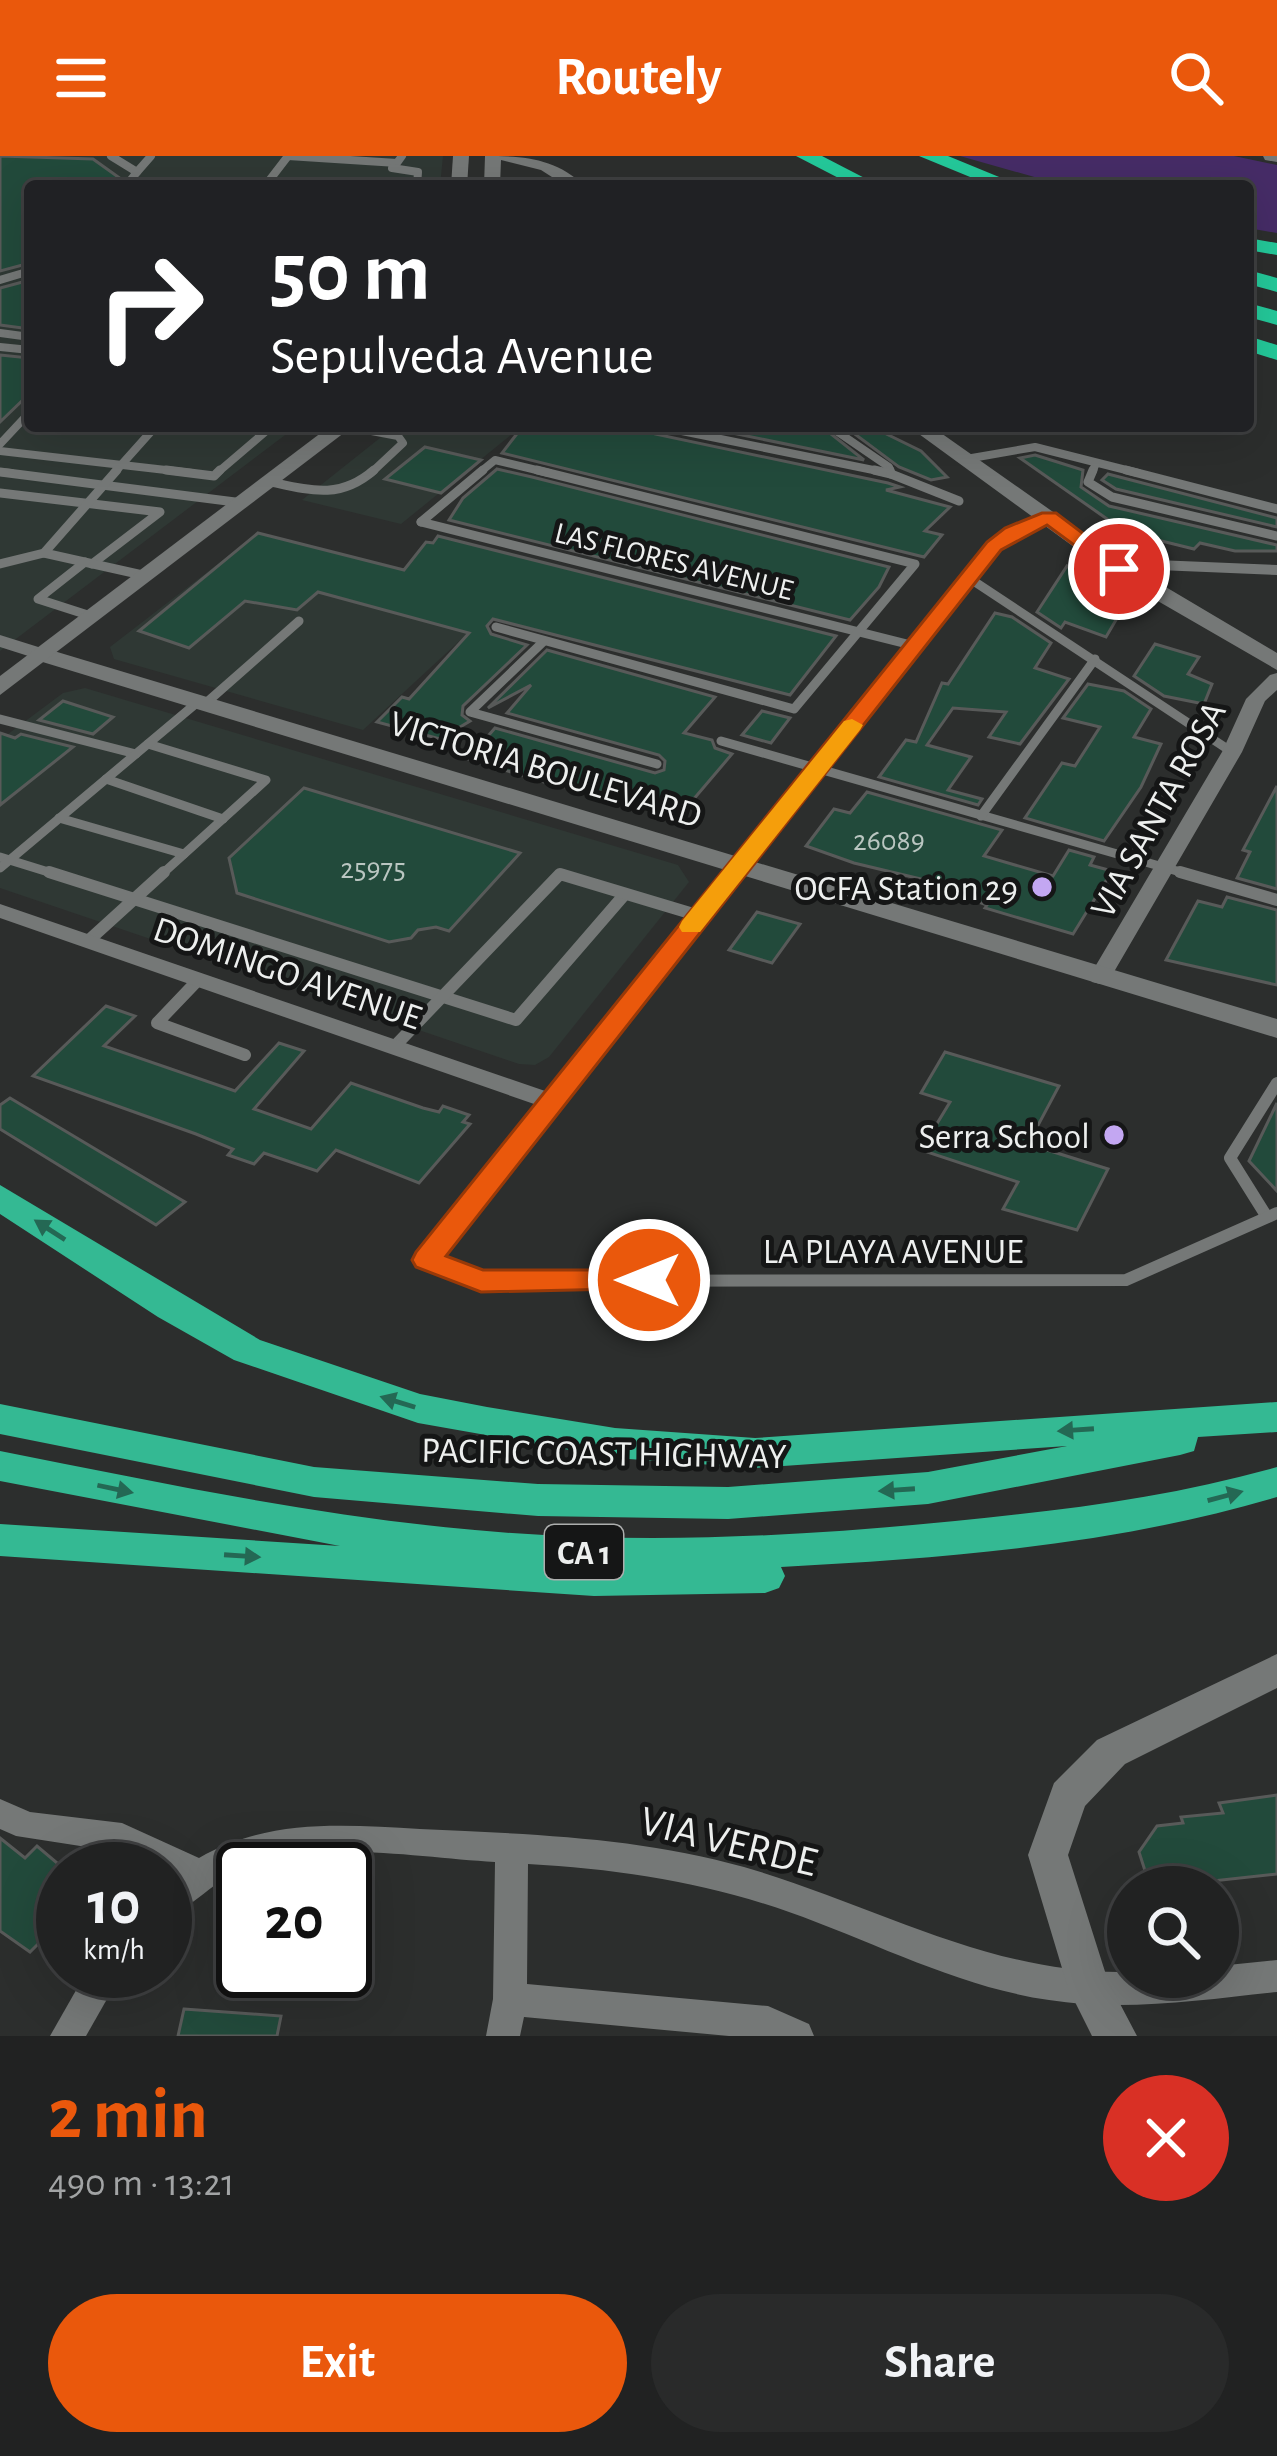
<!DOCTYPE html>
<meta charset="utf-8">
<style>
:root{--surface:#212222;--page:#292a2a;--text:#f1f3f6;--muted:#a2a4a5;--line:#3e3f40;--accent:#ea580c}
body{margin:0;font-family:"Alegreya Sans",sans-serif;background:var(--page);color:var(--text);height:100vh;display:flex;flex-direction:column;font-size:45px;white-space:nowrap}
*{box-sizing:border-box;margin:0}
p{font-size:39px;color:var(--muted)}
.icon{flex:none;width:66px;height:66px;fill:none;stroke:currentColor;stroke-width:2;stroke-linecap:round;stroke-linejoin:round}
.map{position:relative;height:1880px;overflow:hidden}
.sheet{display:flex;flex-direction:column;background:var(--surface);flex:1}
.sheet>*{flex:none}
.guide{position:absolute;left:24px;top:24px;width:1230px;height:252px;border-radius:12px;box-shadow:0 12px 48px #0002,0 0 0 3px var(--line);background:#202124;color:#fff;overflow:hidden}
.buttons{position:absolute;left:1107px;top:1710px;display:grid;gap:24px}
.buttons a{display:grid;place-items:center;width:132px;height:132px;border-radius:50%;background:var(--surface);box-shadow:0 12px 48px #0002,0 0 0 3px var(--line);font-size:60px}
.speed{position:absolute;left:36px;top:1686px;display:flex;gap:24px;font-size:60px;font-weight:700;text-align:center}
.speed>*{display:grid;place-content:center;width:156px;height:156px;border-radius:50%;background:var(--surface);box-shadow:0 12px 48px #0002,0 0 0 3px var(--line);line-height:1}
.speed small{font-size:30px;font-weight:400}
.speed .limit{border:6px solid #111;border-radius:18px;background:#fff;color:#111}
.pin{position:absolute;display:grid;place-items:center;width:102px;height:102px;color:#fff;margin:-51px;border:6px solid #fff;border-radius:50%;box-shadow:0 3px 12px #0007}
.me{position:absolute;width:132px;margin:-66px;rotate:270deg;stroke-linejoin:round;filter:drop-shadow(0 0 9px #0008)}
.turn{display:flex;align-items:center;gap:42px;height:252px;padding:0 48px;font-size:54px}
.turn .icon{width:156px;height:156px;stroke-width:2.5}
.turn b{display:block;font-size:84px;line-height:102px}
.round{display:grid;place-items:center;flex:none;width:126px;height:126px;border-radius:63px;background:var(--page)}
.head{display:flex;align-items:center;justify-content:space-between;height:204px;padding:0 48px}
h1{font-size:72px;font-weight:700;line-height:90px;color:var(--accent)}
.button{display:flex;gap:24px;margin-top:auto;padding:24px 48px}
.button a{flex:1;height:138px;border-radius:72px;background:var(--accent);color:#fff;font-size:48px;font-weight:700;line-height:138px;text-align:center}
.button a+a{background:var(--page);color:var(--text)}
header{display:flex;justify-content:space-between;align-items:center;height:156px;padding:0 48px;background:var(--accent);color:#fff;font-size:54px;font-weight:700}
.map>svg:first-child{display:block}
.built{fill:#2f3834}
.green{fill:#462c67}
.building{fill:#224a3b;stroke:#585a59;stroke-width:3}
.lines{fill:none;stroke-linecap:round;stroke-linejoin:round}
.service-far2{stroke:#757877;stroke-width:8}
.service-far1{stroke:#757877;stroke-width:9}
.service{stroke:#757877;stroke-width:12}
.minor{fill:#757877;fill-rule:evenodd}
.tertiary{fill:#757877;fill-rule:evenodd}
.secondary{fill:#757877;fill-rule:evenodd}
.trunk{fill:#34b993;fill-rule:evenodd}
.motorway{fill:#24c99a;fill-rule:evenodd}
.oneway{fill:#246854}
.route{fill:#ea580c;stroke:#983908;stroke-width:3}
.slow{fill:#f59e0b}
.poi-dot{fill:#c3a7f2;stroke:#151616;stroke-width:4.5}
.labels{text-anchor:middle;stroke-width:10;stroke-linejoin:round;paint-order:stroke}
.far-street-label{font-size:30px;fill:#edefee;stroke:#151616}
.number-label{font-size:30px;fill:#bac6c1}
.shield{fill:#151616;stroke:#acaead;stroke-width:3}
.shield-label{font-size:33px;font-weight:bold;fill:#edefee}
.street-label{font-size:36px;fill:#edefee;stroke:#151616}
.poi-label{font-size:36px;fill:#edefee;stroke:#151616;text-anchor:end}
.near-street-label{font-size:42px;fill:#edefee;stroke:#151616}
</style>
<header><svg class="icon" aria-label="menu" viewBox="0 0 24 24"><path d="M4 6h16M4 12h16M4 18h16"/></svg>Routely<svg class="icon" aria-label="search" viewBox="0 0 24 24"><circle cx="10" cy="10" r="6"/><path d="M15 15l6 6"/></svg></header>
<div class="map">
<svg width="1277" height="1880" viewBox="0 0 1277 1880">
<rect width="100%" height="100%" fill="#2c2e2d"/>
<g class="built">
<polygon points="0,0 443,0 440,30 30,30 30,270 297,270 0,495"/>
<polygon points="395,270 496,270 517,274 401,368 302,344"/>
<polygon points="258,377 508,440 363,574 114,503 110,491"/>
<polygon points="85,532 678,709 689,726 549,901 535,909 519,908 0,732 0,584 63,537"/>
</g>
<polygon class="green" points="960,0 1234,0 1277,9 1277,77 1248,72 1248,30 1066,30"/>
<g class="building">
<polygon points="0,0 93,3 121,23 118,30 30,30 30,107 0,115"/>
<polygon points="30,124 30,173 0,169 0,132"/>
<polygon points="0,199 30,202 30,237 0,266"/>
<polygon points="523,270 649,270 655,278 888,327 900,331 886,334 950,351 925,375 942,379 924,401 502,297"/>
<polygon points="698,270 821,270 864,304"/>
<polygon points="844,270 870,270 921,295 947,321 931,324 899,311"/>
<polygon points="425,291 481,304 441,337 385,323"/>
<polygon points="1035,299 1083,314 1081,331 1109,350 1277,389 1277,395 1235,395 1200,387 1194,393 1133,378 1139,372 1110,365 1020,302"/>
<polygon points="497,313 532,321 889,411 879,431 850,464 449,364 463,342"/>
<polygon points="1108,318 1277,362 1277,371 1116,333 1102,324"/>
<polygon points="258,377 404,414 426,386 433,387 438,380 836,480 790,539 493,463 487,470 491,478 527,489 463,550 462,559 470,565 440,583 377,566 402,541 409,543 469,477 318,436 297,454 245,445 189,492 139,475"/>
<polygon points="1067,410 1106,441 1101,447 1123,452 1106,481 1065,466 1061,472 1037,456"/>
<polygon points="995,457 1012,461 1051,487 1035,512 1069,523 1020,588 989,581 1006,556 953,552 927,589 971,601 948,634 982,643 978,649 879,621 906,584 916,586 942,527 948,528"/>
<polygon points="1155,488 1199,501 1188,518 1212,528 1204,548 1164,540 1134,520"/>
<polygon points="547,494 715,541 684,577 712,584 715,592 732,598 681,658 629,642 627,646 597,641 600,636 554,629 468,603 495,572 655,617 664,614 665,605 659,599 507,557 531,529 488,552"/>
<polygon points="1088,528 1124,535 1151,553 1134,581 1161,588 1141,631 1104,685 1025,662 1062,607 1075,610 1100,571 1063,562"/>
<polygon points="63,545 113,561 93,578 39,564"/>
<polygon points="762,555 790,562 771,587 742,579"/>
<polygon points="0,577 15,582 21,578 73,591 0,649"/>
<polygon points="1277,630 1277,733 1237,722 1250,696 1243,694"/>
<polygon points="304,632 520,697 449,775 436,771 418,774 411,782 389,786 237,737 229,702"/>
<polygon points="867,636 1002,674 984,700 1053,720 1069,694 1094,701 1090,709 1112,715 1073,778 985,752 987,749 970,743 975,736 854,707 806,690 834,653 850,657"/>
<polygon points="1227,741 1277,754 1277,829 1166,804 1198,745 1222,751"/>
<polygon points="757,756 800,768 772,807 729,794"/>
<polygon points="106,850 135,860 104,890 235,935 279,887 304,895 254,953 311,973 351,927 423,952 439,956 443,950 469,959 463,966 470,968 419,1027 336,994 317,1015 264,997 254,1008 228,999 233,993 196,978 33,920"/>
<polygon points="945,896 1059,930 1028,988 1108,1013 1077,1074 1003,1053 1018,1026 921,994 950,946 921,937"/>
<polygon points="10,942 102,997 185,1046 156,1069 0,973 0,949"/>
<polygon points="1277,947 1277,1035 1249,1005"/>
<polygon points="1277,1639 1277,1718 1158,1731 1155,1724 1148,1724 1139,1696 1157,1670 1183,1667 1181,1661 1223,1657 1219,1647"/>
<polygon points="0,1682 25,1702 37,1690 63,1712 63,1763 30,1796 0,1775"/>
<polygon points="184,1853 281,1860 277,1880 178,1880"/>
</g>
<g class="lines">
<g class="service-far2">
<polyline points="111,0 137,16 126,30"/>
<polyline points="288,0 397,7 402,0"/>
<polyline points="392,12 418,16 417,30"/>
<polyline points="137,16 151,0"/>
<polyline points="265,30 288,0"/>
<polyline points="0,124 30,115"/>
<polyline points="0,177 30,181"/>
<polyline points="0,191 30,194"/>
<polyline points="345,270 398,280 403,287 371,317"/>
<polyline points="657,270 888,317"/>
<polyline points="829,270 889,311 891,317"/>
<polyline points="0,288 30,256"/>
<polyline points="0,295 192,317"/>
<polyline points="966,303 1035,291 1138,317"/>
<polyline points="0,316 11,317"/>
<polyline points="114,317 156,270"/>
<polyline points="217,317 272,270"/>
<polyline points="479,317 495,304 549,317"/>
<polyline points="1092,317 1096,307"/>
</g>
<g class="service-far1">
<polyline points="166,314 214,320 220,314"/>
<polyline points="874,314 891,318 890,314"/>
<polyline points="1093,314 1088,326 1112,341 1277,380"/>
<polyline points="1126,314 1277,353"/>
<polyline points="0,316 243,347"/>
<polyline points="891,318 959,345"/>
<path d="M272,326C312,335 341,343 374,314"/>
<polyline points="0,337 160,356 92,408"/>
<polyline points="421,366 483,314"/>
<polyline points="421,366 915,490"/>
<polyline points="44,397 147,420"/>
<polyline points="85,406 38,443 94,461"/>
<polyline points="0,408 44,397 117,314"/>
<polyline points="969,422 1232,596"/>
<polyline points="496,471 794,553 915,408 537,314"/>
<polyline points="544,485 470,556 657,608"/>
<polyline points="206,547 299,465"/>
<polyline points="0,563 136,598"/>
<polyline points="721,585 1191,719"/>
<polyline points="148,588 266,624 161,719"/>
<polyline points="106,623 223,663"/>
<polyline points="981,660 1095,503"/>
<polyline points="59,662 184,698"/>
<polyline points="0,701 58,719"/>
<polyline points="0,712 199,545"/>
<polyline points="559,719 565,719"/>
</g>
<g class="service">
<polyline points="49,716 516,864 625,738"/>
<polyline points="1180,716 1277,744"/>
<polyline points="88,785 164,716"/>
<polyline points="199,823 157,867 245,899"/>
<polyline points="394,891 560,718 700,760"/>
<polyline points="1267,1061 1230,1002 1277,927"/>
<polyline points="428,1104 481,1125 1126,1124 1277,1057"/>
</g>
<g class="minor">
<polygon points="1049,357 1055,358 1055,366 1018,380 1000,394 436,1111 418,1111 414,1104 537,949 0,762 0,748 548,936 988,386 1006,372"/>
<polygon points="1132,403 1277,409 1277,419 1134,413 1119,418 1110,413"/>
<polygon points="0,479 51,495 53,499 44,505 0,491"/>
<polygon points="1277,517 1277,534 1265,545 1242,596 1111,821 1100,828 1092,826 1089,821 1222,596 1246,543 1270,519"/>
<path d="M0,1643L30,1656L122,1667L199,1702C269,1662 343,1669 420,1673C529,1678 638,1681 744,1711C873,1748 991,1819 1128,1816V1821H1218V1810L1277,1804V1836C1201,1844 1124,1856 1049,1844C958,1831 874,1786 789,1756C704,1726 618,1713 528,1708L527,1828L768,1850L809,1868L814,1880H729L524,1861L520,1880H486L493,1843L495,1706C421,1702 313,1682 244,1712C214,1724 194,1751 165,1762V1726L171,1721L165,1718V1713H154L119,1696L16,1680L0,1673Z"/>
<polygon points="87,1815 123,1815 86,1880 50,1880"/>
</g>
<g class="tertiary">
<polygon points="1263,0 1277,0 1277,6 1265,4"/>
<polygon points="44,492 1277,863 1277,882 36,504 36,494"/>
</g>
<g class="secondary">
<polygon points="453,0 469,0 467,30 451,30"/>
<path d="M485,0C524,0 555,2 585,30H566L541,14L501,4L500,30H484Z"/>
<polygon points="330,270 353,270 0,539 0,520"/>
<polygon points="908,270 931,270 1127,408 1277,497 1277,514 1111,418"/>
<polygon points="1277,1498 1277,1532 1125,1608 1085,1650 1068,1699 1108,1825 1137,1880 1092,1880 1068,1832 1028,1699 1054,1627 1097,1584"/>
</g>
<g class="trunk">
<polygon points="0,1029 260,1184 420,1238 487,1251 615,1272 755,1282 1277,1246 1277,1276 1198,1281 1194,1295 1180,1299 928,1348 728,1363 538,1360 314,1341 0,1278 0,1248 314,1311 538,1328 728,1331 928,1316 1067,1290 755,1312 615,1302 418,1267 234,1204 158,1161 0,1058"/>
<path d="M0,1295C157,1326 315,1360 475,1374C634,1389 796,1381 955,1365C1066,1354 1170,1341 1277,1311V1341C1116,1389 948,1402 781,1411L785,1420L779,1432L765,1437L594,1440L0,1400V1368L340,1390L0,1325Z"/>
</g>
<g class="motorway">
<polygon points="796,0 822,0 880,30 854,30"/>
<polygon points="919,0 948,0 1021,30 992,30"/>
<polygon points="1248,82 1277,87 1277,99 1248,94"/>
<polygon points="1248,114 1277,122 1277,136 1248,128"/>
<polygon points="1248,147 1277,155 1277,169 1248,161"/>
<polygon points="1248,180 1277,189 1277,204 1248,195"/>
</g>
</g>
<defs><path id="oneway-solid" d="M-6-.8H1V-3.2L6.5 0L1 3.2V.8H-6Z" transform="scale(3)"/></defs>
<g class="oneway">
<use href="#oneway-solid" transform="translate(50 1074) rotate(-147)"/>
<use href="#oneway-solid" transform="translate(398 1246) rotate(-163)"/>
<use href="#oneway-solid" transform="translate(1076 1274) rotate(176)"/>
<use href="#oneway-solid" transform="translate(115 1333) rotate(12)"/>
<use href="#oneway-solid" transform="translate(897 1334) rotate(176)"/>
<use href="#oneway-solid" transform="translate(1225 1340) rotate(-15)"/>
<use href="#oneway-solid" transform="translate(242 1400) rotate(4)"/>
</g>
<polygon class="route" points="1042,357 1056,357 1130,413 1112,417 1047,369 1001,394 446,1100 483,1114 649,1114 660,1117 664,1124 660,1132 481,1136 416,1111 412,1104 416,1096 987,386 1005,372"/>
<polygon class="slow" points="852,563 863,569 860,574 700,776 682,776 679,771 682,765 844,565"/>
<g class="poi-dot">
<circle cx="1042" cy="731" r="12"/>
<circle cx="1114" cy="979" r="12"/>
</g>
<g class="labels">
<g class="far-street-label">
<text transform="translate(674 405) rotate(14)" y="10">LAS FLORES AVENUE</text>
</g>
<g class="number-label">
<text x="889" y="694">26089</text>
<text x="373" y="722">25975</text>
</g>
<rect class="shield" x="545" y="1369" width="78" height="54" rx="9"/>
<g class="shield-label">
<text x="584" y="1408">CA 1</text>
</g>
<g class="street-label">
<text transform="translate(546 612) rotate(17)" y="13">VICTORIA BOULEVARD</text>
<text transform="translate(1157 653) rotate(-61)" y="13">VIA SANTA ROSA</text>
<text transform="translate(288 816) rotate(19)" y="13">DOMINGO AVENUE</text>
<text x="893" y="1107">LA PLAYA AVENUE</text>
<text transform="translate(604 1296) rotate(1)" y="13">PACIFIC COAST HIGHWAY</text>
</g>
<g class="poi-label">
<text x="1018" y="744">OCFA Station 29</text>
<text x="1090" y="992">Serra School</text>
</g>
<g class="near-street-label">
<text transform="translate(729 1684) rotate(14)" y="15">VIA VERDE</text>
</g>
</g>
</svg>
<div class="buttons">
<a><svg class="icon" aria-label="search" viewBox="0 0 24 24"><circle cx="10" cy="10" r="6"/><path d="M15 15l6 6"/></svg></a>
</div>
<div class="speed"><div>10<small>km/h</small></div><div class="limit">20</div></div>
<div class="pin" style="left:1119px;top:413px;background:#d93025"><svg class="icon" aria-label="arrive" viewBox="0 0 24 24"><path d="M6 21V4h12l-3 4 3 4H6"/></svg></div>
<svg class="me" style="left:649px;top:1124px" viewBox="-20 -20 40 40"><circle r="17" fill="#ea580c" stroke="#fff" stroke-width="3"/><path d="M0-11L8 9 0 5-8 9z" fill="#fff"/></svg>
<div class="guide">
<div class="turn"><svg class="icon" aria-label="right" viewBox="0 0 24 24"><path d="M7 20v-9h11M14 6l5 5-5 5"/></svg><div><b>50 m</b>Sepulveda Avenue</div></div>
</div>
</div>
<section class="sheet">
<div class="head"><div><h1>2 min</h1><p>490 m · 13:21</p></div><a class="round" style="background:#d93025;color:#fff"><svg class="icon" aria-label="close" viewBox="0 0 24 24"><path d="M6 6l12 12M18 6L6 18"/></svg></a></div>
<div class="button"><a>Exit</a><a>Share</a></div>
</section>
